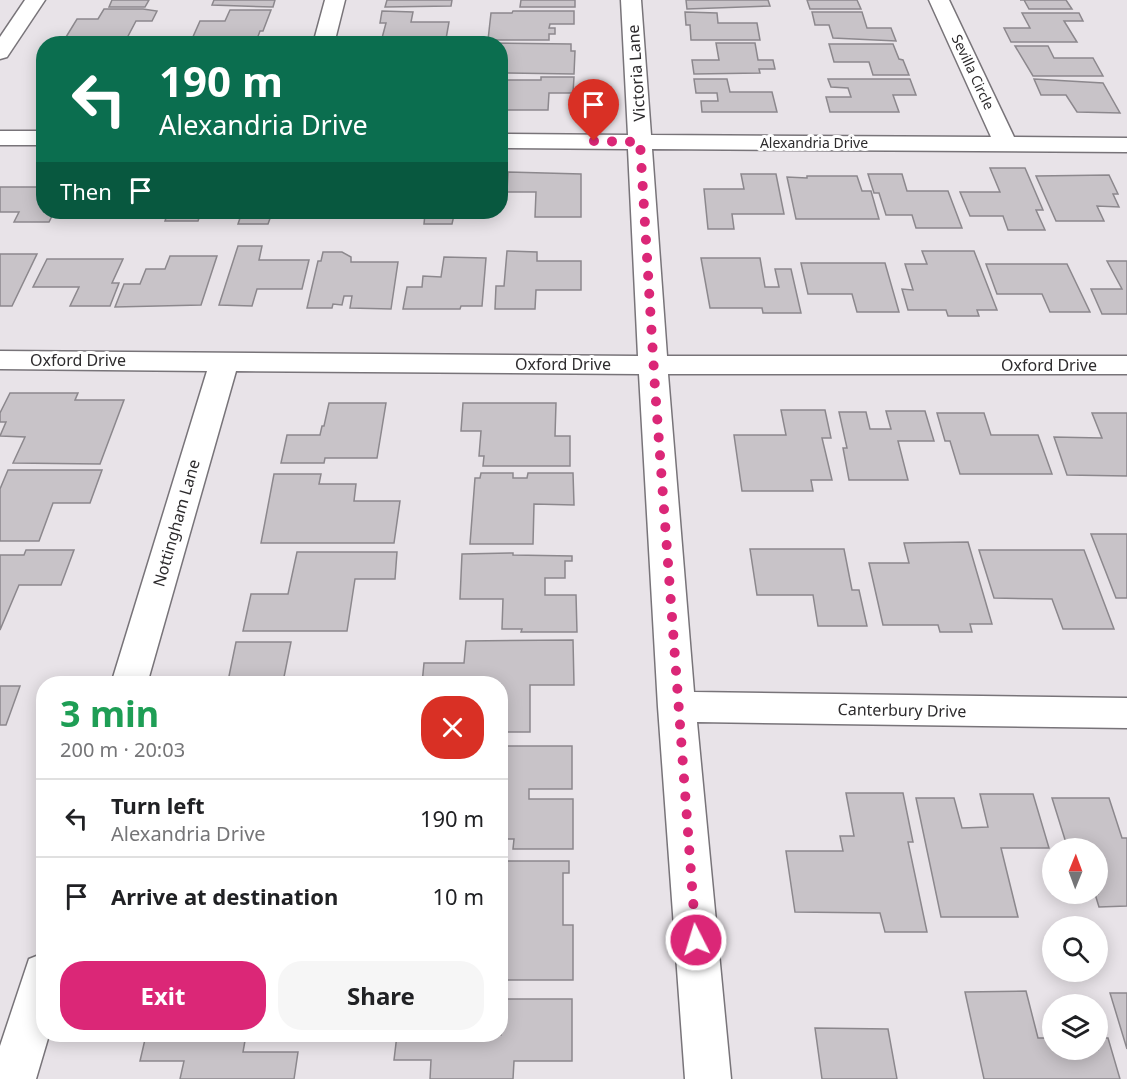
<!DOCTYPE html>
<meta charset="utf-8">
<style>
:root{--surface:#fff;--page:#f6f6f6;--text:#202124;--muted:#757577;--line:#e0e0e0;--accent:#db2777}
body{margin:0;font-family:"Noto Sans",sans-serif;background:var(--page);color:var(--text);height:100vh;display:flex;flex-direction:column;font-size:22px;white-space:nowrap}
*{box-sizing:border-box;margin:0}
p{font-size:20px;color:var(--muted)}
.icon{flex:none;width:33px;height:33px;fill:none;stroke:currentColor;stroke-width:2;stroke-linecap:round;stroke-linejoin:round}
.map{position:relative;flex:1;overflow:hidden}
.drawer{position:absolute;left:36px;top:676px;width:472px;height:366px;display:flex;flex-direction:column;background:var(--surface);border-radius:24px;box-shadow:0 3px 15px #0003}
.drawer>*{flex:none}
.top-card{position:absolute;left:36px;top:36px;width:472px;height:183px;border-radius:24px;box-shadow:0 3px 15px #0003;background:#0b6e4f;color:#fff;overflow:hidden}
.needle{width:39px;rotate:1deg}
.fabs{position:absolute;left:1042px;top:838px;display:grid;gap:12px}
.fabs a{display:grid;place-items:center;width:66px;height:66px;border-radius:50%;background:var(--surface);box-shadow:0 3px 15px #0003;font-size:30px}
.pin{position:absolute;display:grid;place-items:center;width:51px;height:51px;color:#fff;margin:-62px -26px;border-radius:50% 50% 50% 0;rotate:-45deg;box-shadow:0 0 6px #0007}
.pin .icon{rotate:45deg}
.me{position:absolute;width:66px;margin:-33px;rotate:355deg;stroke-linejoin:round;filter:drop-shadow(0 0 4px #0008)}
.turn{display:flex;align-items:center;gap:21px;height:126px;padding:0 24px;font-size:27px}
.turn .icon{width:78px;height:78px;stroke-width:2.5}
.turn b{display:block;font-size:42px;line-height:51px}
.then{display:flex;align-items:center;height:57px;padding:0 24px;background:#0003;gap:12px;font-size:22px}
.round{display:grid;place-items:center;flex:none;width:63px;height:63px;border-radius:24px;background:var(--page)}
.headline{display:flex;align-items:center;justify-content:space-between;height:102px;padding:0 24px}
h1{font-size:36px;font-weight:700;line-height:45px;color:#1e9e55}
.action{display:flex;gap:12px;margin-top:auto;padding:12px 24px}
.action a{flex:1;height:69px;border-radius:24px;background:var(--accent);color:#fff;font-size:24px;font-weight:700;line-height:69px;text-align:center}
.action a+a{background:var(--page);color:var(--text)}
ul{padding:0;list-style:none}
li{display:flex;align-items:center;gap:18px;height:78px;padding:0 24px;border-top:2px solid var(--line)}
li div{flex:1}
li b{display:block;font-size:22px}
li em{font-style:normal}
.map>svg:first-child{display:block}
.building{fill:#c8c3c8;stroke:#8c888d;stroke-width:1.5}
.lines{fill:none;stroke-linecap:round;stroke-linejoin:round}
.street-casing{stroke:#787479;stroke-width:3}
.street{fill:#fff;fill-rule:evenodd}
.route{stroke:#db2777;stroke-width:10;stroke-dasharray:0 18}
.labels{text-anchor:middle;stroke-width:6;stroke-linejoin:round;paint-order:stroke}
.far-street-label{font-size:14px;fill:#2d2b2d;stroke:#fff}
.street-label{font-size:16px;fill:#2d2b2d;stroke:#fff}
</style>
<div class="map">
<svg width="1127" height="1079" viewBox="0 0 1127 1079">
<rect width="100%" height="100%" fill="#e8e3e8"/>
<g class="building">
<polygon points="112,0 149,0 145,7 109,7"/>
<polygon points="214,0 275,0 273,7 212,5"/>
<polygon points="387,0 452,0 451,6 385,7"/>
<polygon points="521,0 575,0 575,7 520,7"/>
<polygon points="686,0 768,0 770,6 687,9"/>
<polygon points="807,0 857,0 861,9 810,9"/>
<polygon points="1020,0 1066,0 1072,9 1029,9 1024,0"/>
<polygon points="104,9 143,9 157,11 152,21 136,21 127,38 66,37 77,19 98,19"/>
<polygon points="230,10 271,10 263,31 260,31 257,39 192,39 200,21 225,21"/>
<polygon points="382,11 413,12 411,22 449,22 446,39 382,38 386,23 380,23"/>
<polygon points="513,11 574,11 574,24 550,24 549,28 555,28 555,34 549,34 549,40 488,40 491,13 512,13"/>
<polygon points="685,12 717,13 718,23 757,23 760,40 691,40 690,25 686,25"/>
<polygon points="812,12 862,12 867,28 891,28 896,41 833,38 829,25 815,25"/>
<polygon points="1022,13 1079,13 1083,21 1064,21 1077,42 1011,42 1004,28 1030,28"/>
<polygon points="491,43 571,44 571,51 575,51 574,74 502,73 504,61 501,61 501,44"/>
<polygon points="716,43 755,43 758,60 773,60 775,69 759,69 760,73 694,74 692,60 719,60"/>
<polygon points="829,44 893,44 899,59 903,60 909,75 873,75 869,62 834,62"/>
<polygon points="1015,46 1048,46 1054,58 1093,58 1103,76 1033,76"/>
<polygon points="541,77 574,77 573,93 549,93 548,110 504,110 505,92 501,92 501,83 506,83 507,80 541,80"/>
<polygon points="694,79 727,79 730,92 772,92 777,112 702,112 701,101 718,101 717,93 696,93"/>
<polygon points="828,79 910,79 916,95 893,95 899,112 830,112 826,97 851,97 848,88 831,87"/>
<polygon points="1034,79 1103,83 1120,113 1077,112 1066,95 1041,95"/>
<polygon points="990,168 1025,168 1043,210 1036,210 1045,230 1008,230 1003,216 970,216 960,192 1000,192"/>
<polygon points="508,172 581,174 581,217 535,217 536,192 507,192"/>
<polygon points="741,174 776,174 784,214 732,214 734,229 708,229 704,189 744,189"/>
<polygon points="868,174 902,174 907,191 948,191 962,228 916,228 912,215 886,215 879,193 874,193"/>
<polygon points="1109,175 1118,194 1113,194 1119,207 1097,206 1104,221 1056,221 1036,176"/>
<polygon points="44,176 44,212 54,212 49,222 14,222 19,212 0,212 0,187 38,187"/>
<polygon points="807,176 857,176 862,191 871,191 879,219 796,219 787,177 807,178"/>
<polygon points="102,212 148,212 146,216 100,216"/>
<polygon points="161,212 235,212 201,212 198,221 165,221 168,212"/>
<polygon points="242,212 315,212 272,213 268,224 238,224"/>
<polygon points="331,212 376,212 375,217 330,216"/>
<polygon points="422,212 494,212 494,215 454,215 452,224 424,224 425,214 422,214"/>
<polygon points="238,246 262,246 259,260 309,260 302,289 257,289 252,306 219,305"/>
<polygon points="507,251 537,252 537,261 581,261 581,290 536,290 535,309 495,309 496,286 504,286"/>
<polygon points="922,251 974,251 997,310 977,310 979,316 948,316 946,310 908,310 902,289 913,290 905,264 927,264"/>
<polygon points="323,252 342,252 351,257 351,262 398,262 391,309 350,308 352,296 344,296 342,305 333,304 332,308 307,308 318,261 321,261"/>
<polygon points="0,254 37,254 12,306 0,306"/>
<polygon points="170,256 217,256 201,305 115,307 124,284 140,284 146,269 165,269"/>
<polygon points="444,257 486,258 482,306 461,306 460,309 403,309 407,287 422,287 423,276 441,277"/>
<polygon points="701,258 760,258 765,287 779,287 775,269 791,269 801,313 763,313 762,308 710,308"/>
<polygon points="47,259 123,259 112,283 119,283 110,306 70,306 79,287 33,287"/>
<polygon points="1107,261 1127,261 1127,314 1102,314 1091,289 1122,289"/>
<polygon points="801,263 885,263 899,312 857,312 852,294 808,294"/>
<polygon points="986,264 1067,264 1090,312 1050,312 1042,294 997,294"/>
<polygon points="10,393 78,393 75,400 124,400 100,464 13,463 25,437 0,436 6,422 0,422 0,413"/>
<polygon points="329,403 386,403 377,458 325,458 324,463 281,463 287,435 320,435 322,426 324,426"/>
<polygon points="463,403 556,403 555,436 570,436 570,466 483,466 484,456 479,456 481,431 461,431"/>
<polygon points="781,410 825,410 831,438 822,438 832,480 811,480 813,491 742,491 734,435 786,435"/>
<polygon points="886,411 925,411 934,441 898,441 908,480 849,480 843,448 847,448 839,412 866,412 870,429 891,429"/>
<polygon points="937,413 984,413 991,435 1038,435 1052,474 960,474 950,441 945,441"/>
<polygon points="1092,413 1127,413 1127,476 1067,475 1054,437 1102,438"/>
<polygon points="8,470 102,470 90,503 53,503 39,541 0,541 0,489"/>
<polygon points="481,473 513,473 513,478 527,478 528,473 573,473 574,505 534,504 533,544 470,544 475,478 480,478"/>
<polygon points="274,474 321,474 319,484 356,484 354,501 400,501 394,543 261,543"/>
<polygon points="1091,534 1127,534 1127,598 1116,598"/>
<polygon points="968,542 992,624 970,624 972,632 940,632 938,625 883,625 869,563 909,563 904,543"/>
<polygon points="750,549 844,549 852,590 859,590 867,626 818,626 813,595 757,595"/>
<polygon points="26,550 74,550 61,585 19,585 0,630 0,555 24,555"/>
<polygon points="979,550 1084,550 1114,629 1063,629 1052,599 994,598"/>
<polygon points="297,552 397,552 395,579 355,579 347,631 243,631 251,594 288,594"/>
<polygon points="513,553 513,555 572,556 572,561 565,561 565,578 545,578 545,595 576,595 577,632 521,632 522,629 502,629 503,599 460,599 462,554"/>
<polygon points="573,640 574,685 530,685 530,732 501,732 501,684 422,684 424,663 464,663 466,641"/>
<polygon points="236,642 291,642 284,677 351,677 350,684 263,684 263,681 228,681"/>
<polygon points="0,686 20,686 6,725 0,725"/>
<polygon points="501,746 572,746 572,789 529,789 529,799 573,799 573,849 513,849 514,839 501,839"/>
<polygon points="846,793 903,793 913,842 908,842 927,932 885,932 880,913 795,912 786,851 843,851 840,836 854,836"/>
<polygon points="980,794 1033,794 1049,848 1001,848 1018,917 941,917 916,798 954,798 962,828 988,827"/>
<polygon points="1052,798 1109,798 1122,838 1127,838 1127,906 1099,907 1095,894 1098,894 1098,849 1067,846"/>
<polygon points="501,861 569,861 569,873 563,873 563,925 573,925 573,980 501,980"/>
<polygon points="1026,991 1038,1038 1053,1038 1053,1050 1098,1050 1098,1038 1108,1038 1120,1079 984,1079 965,992"/>
<polygon points="1110,993 1127,993 1127,1049"/>
<polygon points="506,999 572,999 572,1061 514,1061 513,1079 430,1079 431,1060 394,1060 397,1035 501,1035 501,1012 505,1012"/>
<polygon points="815,1028 888,1029 897,1079 822,1079"/>
<polygon points="146,1035 246,1035 243,1052 298,1052 294,1079 180,1079 184,1061 140,1061"/>
</g>
<g class="lines">
<defs>
<g id="street">
<polygon points="25,0 45,0 7,57 0,59 0,37"/>
<polygon points="325,0 345,0 334,44 313,44"/>
<polygon points="621,0 641,0 651,135 991,137 929,0 949,0 1014,137 1127,138 1127,152 652,149 667,356 1127,356 1127,374 668,374 694,692 1127,698 1127,728 697,722 731,1079 685,1079 658,707 639,374 236,371 147,684 111,684 207,371 0,369 0,351 638,356 628,149 501,148 501,134 628,135"/>
<rect x="0" y="131" width="44" height="14"/>
<polygon points="44,953 44,1035 49,1035 36,1079 0,1079 0,1046 29,959"/>
</g>
</defs>
<use href="#street" class="street-casing"/>
<use href="#street" class="street"/>
</g>
<g class="lines">
<polyline class="route" points="594,141 640,142 655,388 696,940"/>
</g>
<g class="labels">
<g class="far-street-label">
<text transform="translate(973 72) rotate(65)" y="5">Sevilla Circle</text>
<text x="814" y="148">Alexandria Drive</text>
</g>
<g class="street-label">
<text transform="translate(636 73) rotate(-94)" y="6">Victoria Lane</text>
<text x="78" y="366">Oxford Drive</text>
<text x="563" y="370">Oxford Drive</text>
<text x="1049" y="371">Oxford Drive</text>
<text transform="translate(176 523) rotate(-74)" y="6">Nottingham Lane</text>
<text transform="translate(902 710) rotate(1)" y="6">Canterbury Drive</text>
</g>
</g>
</svg>
<div class="fabs">
<a><svg class="needle" viewBox="-14 -14 28 28"><path d="M0-13l5 13h-10z" fill="#e53935"/><path d="M0 13l5-13h-10z" fill="#757577"/></svg></a>
<a><svg class="icon" aria-label="search" viewBox="0 0 24 24"><circle cx="10" cy="10" r="6"/><path d="M15 15l6 6"/></svg></a>
<a><svg class="icon" aria-label="layers" viewBox="0 0 24 24"><path d="M12 4l9 5-9 5-9-5zM3 14l9 5 9-5"/></svg></a>
</div>
<div class="pin" style="left:594px;top:141px;background:#d93025"><svg class="icon" aria-label="arrive" viewBox="0 0 24 24"><path d="M6 21V4h12l-3 4 3 4H6"/></svg></div>
<svg class="me" style="left:696px;top:940px" viewBox="-20 -20 40 40"><circle r="17" fill="#db2777" stroke="#fff" stroke-width="3"/><path d="M0-11L8 9 0 5-8 9z" fill="#fff"/></svg>
<div class="top-card">
<div class="turn"><svg class="icon" aria-label="left" viewBox="0 0 24 24"><path d="M17 20v-9H6M10 6l-5 5 5 5"/></svg><div><b>190 m</b>Alexandria Drive</div></div>
<div class="then">Then<svg class="icon" aria-label="arrive" viewBox="0 0 24 24"><path d="M6 21V4h12l-3 4 3 4H6"/></svg></div>
</div>
<section class="drawer">
<div class="headline"><div><h1>3 min</h1><p>200 m · 20:03</p></div><a class="round" style="background:#d93025;color:#fff"><svg class="icon" aria-label="close" viewBox="0 0 24 24"><path d="M6 6l12 12M18 6L6 18"/></svg></a></div>
<ul>
<li><svg class="icon" aria-label="left" viewBox="0 0 24 24"><path d="M17 20v-9H6M10 6l-5 5 5 5"/></svg><div><b>Turn left</b><p>Alexandria Drive</p></div><em>190 m</em></li>
<li><svg class="icon" aria-label="arrive" viewBox="0 0 24 24"><path d="M6 21V4h12l-3 4 3 4H6"/></svg><div><b>Arrive at destination</b></div><em>10 m</em></li>
</ul>
<div class="action"><a>Exit</a><a>Share</a></div>
</section>
</div>
